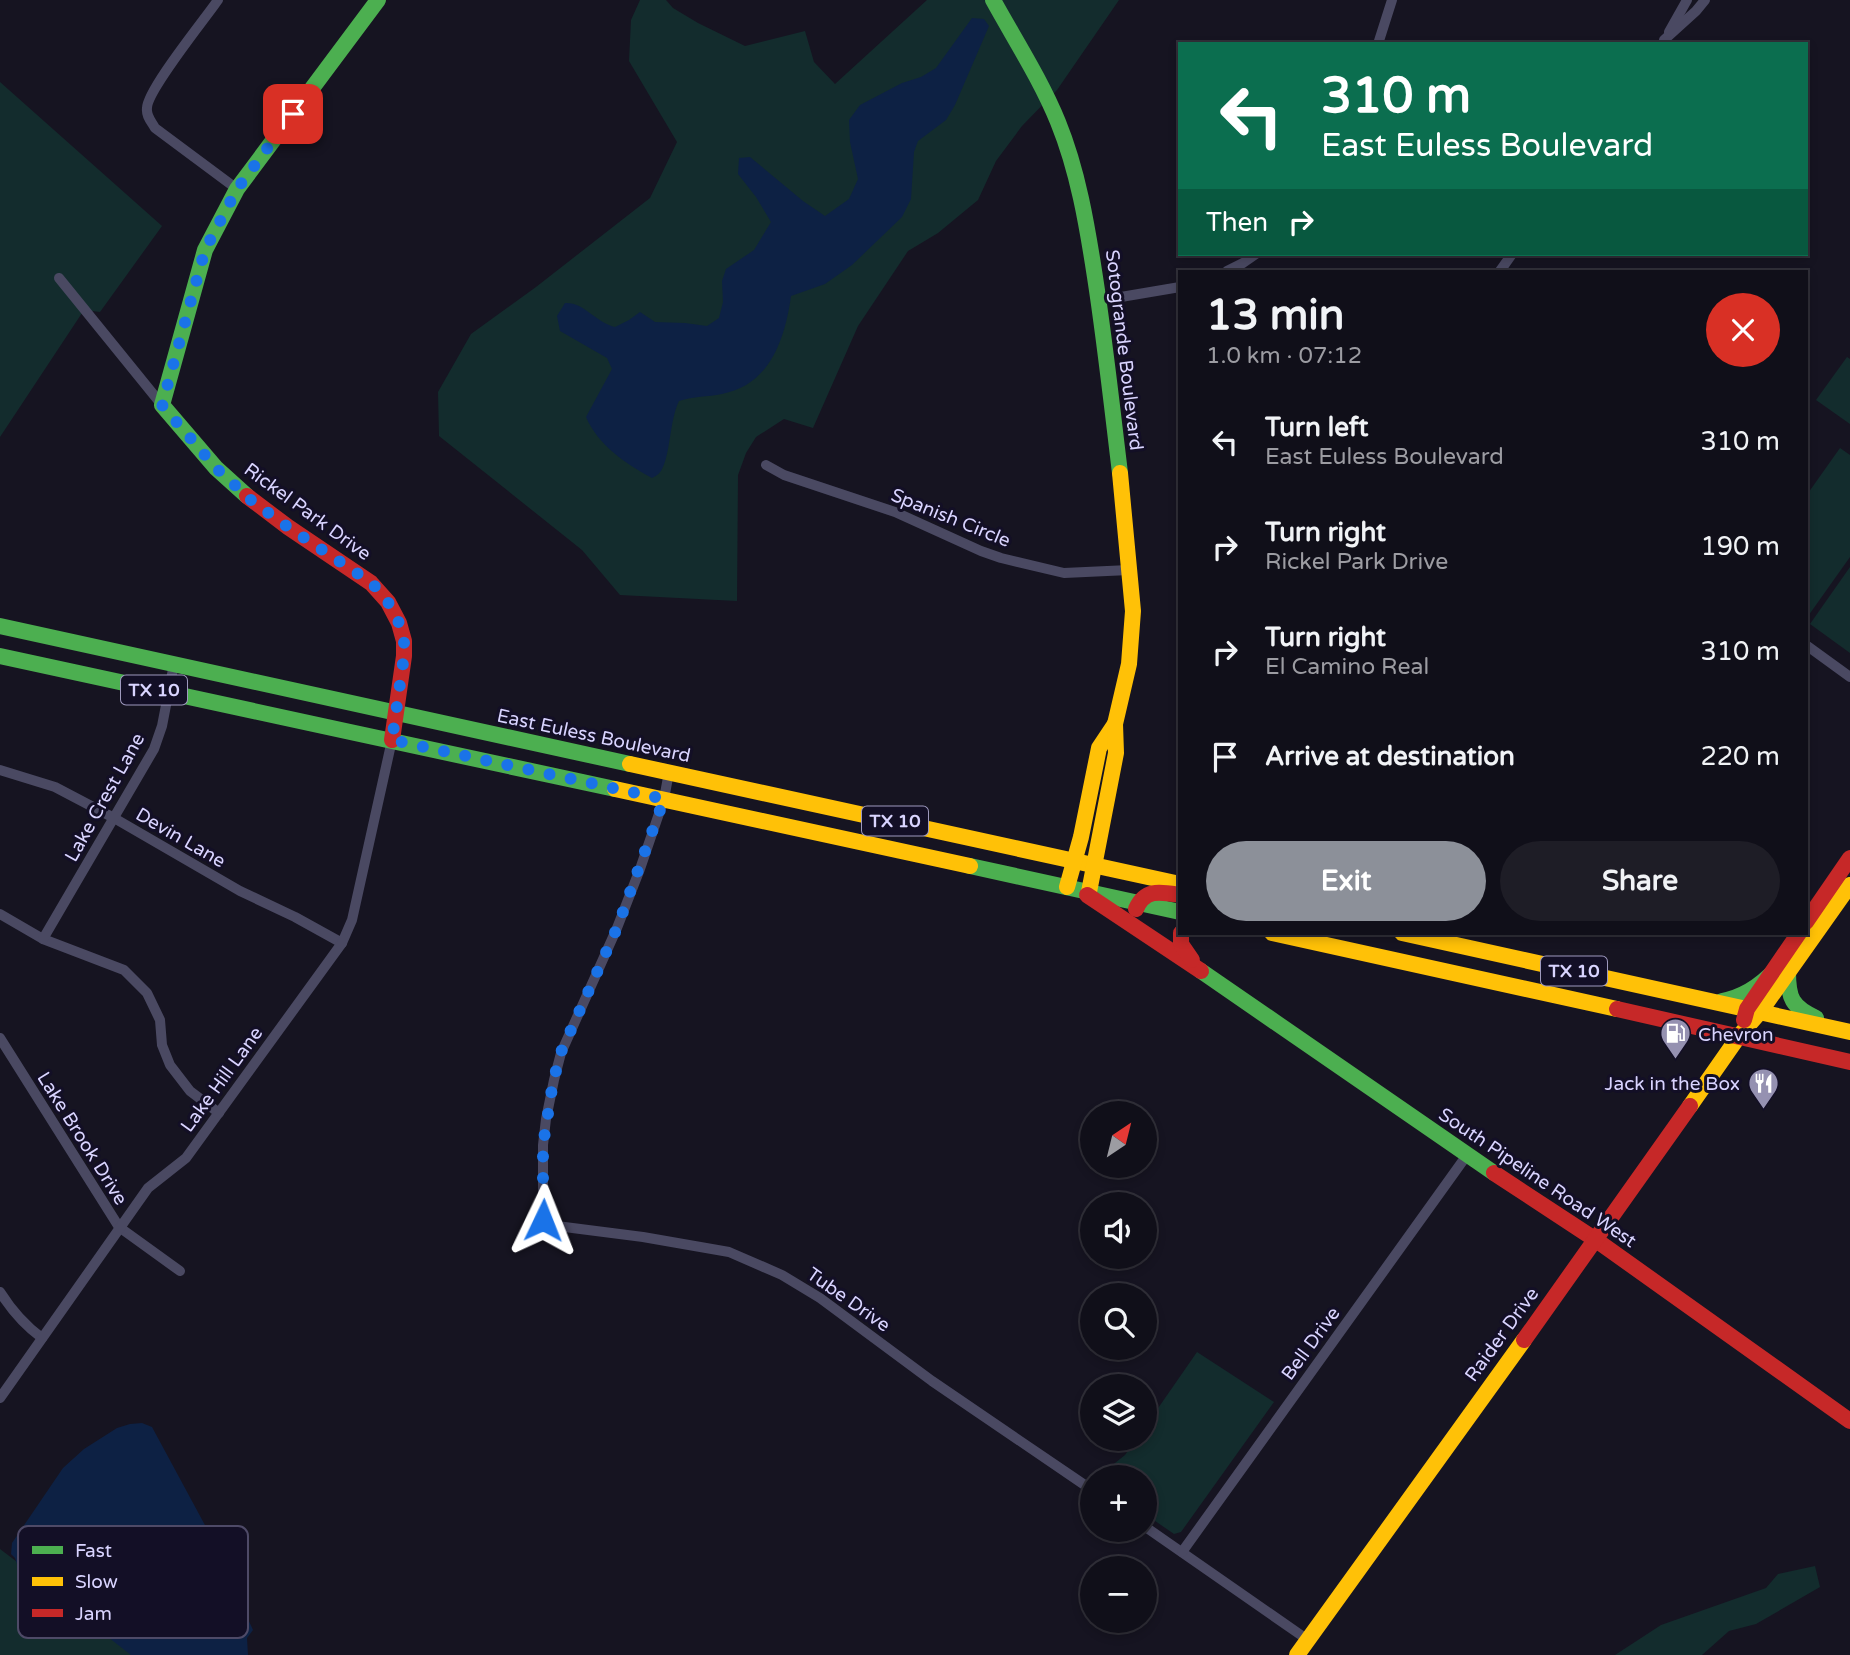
<!DOCTYPE html>
<meta charset="utf-8">
<style>
:root{--surface:#100f19;--page:#1e1d26;--text:#f1f3f6;--muted:#9c9ca2;--line:#302f38;--accent:#8c9099}
body{margin:0;font-family:"Varela Round",sans-serif;background:var(--page);color:var(--text);height:100vh;display:flex;flex-direction:column;font-size:26px;white-space:nowrap}
*{box-sizing:border-box;margin:0}
p{font-size:23px;color:var(--muted)}
.icon{flex:none;width:38px;height:38px;fill:none;stroke:currentColor;stroke-width:2;stroke-linecap:round;stroke-linejoin:round}
.map{position:relative;flex:1;overflow:hidden}
.sheet{position:absolute;left:1178px;top:270px;width:630px;height:665px;display:flex;flex-direction:column;background:var(--surface);border-radius:0px;box-shadow:0 4px 10px #0003,0 0 0 2px var(--line)}
.sheet>*{flex:none}
.hud{position:absolute;left:1178px;top:42px;width:630px;height:214px;border-radius:0px;box-shadow:0 4px 10px #0003,0 0 0 2px var(--line);background:#0b6e4f;color:#fff;overflow:hidden}
.needle{width:46px;rotate:35deg}
.fabs{position:absolute;left:1080px;top:1101px;display:grid;gap:14px}
.fabs a{display:grid;place-items:center;width:77px;height:77px;border-radius:50%;background:var(--surface);box-shadow:0 4px 10px #0003,0 0 0 2px var(--line);font-size:35px}
.pin{position:absolute;display:grid;place-items:center;width:60px;height:60px;color:#fff;margin:-30px;border-radius:14px;box-shadow:0 4px 10px #0006}
.me{position:absolute;width:77px;margin:-38px;rotate:2deg;stroke-linejoin:round;filter:drop-shadow(0 0 5px #0008)}
.turn{display:flex;align-items:center;gap:24px;height:147px;padding:0 28px;font-size:32px}
.turn .icon{width:91px;height:91px;stroke-width:2.5}
.turn b{display:block;font-size:49px;line-height:60px}
.then{display:flex;align-items:center;height:66px;padding:0 28px;background:#0003;gap:14px;font-size:26px}
.round{display:grid;place-items:center;flex:none;width:74px;height:74px;border-radius:37px;background:var(--page)}
.head{display:flex;align-items:center;justify-content:space-between;height:119px;padding:0 28px}
h1{font-size:42px;font-weight:700;line-height:52px}
.cta{display:flex;gap:14px;margin-top:auto;padding:14px 28px}
.cta a{flex:1;height:80px;border-radius:42px;background:var(--accent);color:#fff;font-size:28px;font-weight:700;line-height:80px;text-align:center}
.cta a+a{background:var(--page);color:var(--text)}
ul{padding:0;list-style:none}
li{display:flex;align-items:center;gap:21px;height:105px;padding:0 28px}
li div{flex:1}
li b{display:block;font-size:26px}
li em{font-style:normal}
.map>svg:first-child{display:block}
.green{fill:#132c2d}
.water{fill:#0d2144}
.lines{fill:none;stroke-linecap:round;stroke-linejoin:round}
.street{stroke:#4a4962;stroke-width:10}
.fast{stroke:#4caf50;stroke-width:16}
.slow{stroke:#ffc107;stroke-width:16}
.jam{stroke:#c62828;stroke-width:16}
.route{stroke:#1a73e8;stroke-width:12;stroke-dasharray:0 21.6}
.labels{text-anchor:middle;stroke-width:6;stroke-linejoin:round;paint-order:stroke}
.shield{fill:#130f26;stroke:#9e99be;stroke-width:2}
.shield-label{font-size:18px;font-weight:bold;fill:#d9d4ff}
.street-label{font-size:19px;fill:#d9d4ff;stroke:#130f26}
.poi-label{font-size:19px;fill:#d9d4ff;stroke:#130f26;text-anchor:start}
.key{fill:#130f26;stroke:#4e4a67;stroke-width:2}
.key-label{font-size:19px;fill:#d9d4ff}
</style>
<div class="map">
<svg width="1850" height="1655" viewBox="0 0 1850 1655">
<rect width="100%" height="100%" fill="#161421"/>
<g class="green">
<polygon points="640,0 666,0 673,8 698,23 745,46 805,31 814,62 835,84 927,0 1119,0 1057,90 1022,126 996,161 978,200 938,233 908,251 858,326 813,428 784,419 756,437 746,453 738,475 737,601 620,595 582,550 439,436 438,392 471,334 536,287 650,198 677,142 629,61 631,20"/>
<polygon points="0,82 162,226 100,312 84,310 0,437"/>
<polygon points="1847,357 1850,359 1850,424 1816,400"/>
<polygon points="1840,448 1850,455 1850,557 1806,619 1806,496"/>
<polygon points="1850,567 1850,653 1810,624"/>
<polygon points="1197,1352 1274,1402 1181,1532 1174,1534 1145,1514 1144,1477 1104,1477 1110,1467 1125,1455 1136,1439 1144,1438 1145,1427"/>
<polygon points="0,1549 140,1655 0,1655"/>
<polygon points="1815,1566 1820,1587 1756,1624 1729,1631 1702,1655 1615,1655 1661,1625 1766,1588 1778,1574"/>
</g>
<g class="water">
<path d="M972,18L984,19L989,26L955,105L946,120L918,141L914,152L911,199L902,217L852,265L825,284L791,296C785,339 770,385 722,394C707,397 694,396 679,401C669,422 671,454 661,471C659,474 656,476 652,478C626,464 598,445 586,417L612,369L607,358L560,331L557,316L565,303C584,302 595,322 615,327L629,320L640,312L655,322L685,323L707,326L719,318L723,302L722,281L726,269L754,250L771,222L756,197L738,174L739,158L750,157L803,201L825,216L849,199L858,179L850,142L849,120L860,105L902,83L921,77L936,68Z"/>
<polygon points="142,1423 152,1427 233,1577 231,1582 253,1630 247,1638 248,1655 131,1655 18,1567 15,1558 11,1554 12,1543 63,1468 84,1449 117,1428 130,1424"/>
</g>
<g class="lines">
<g class="street">
<path d="M218,0C205,19 147,90 147,108C146,116 151,121 155,128L237,189"/>
<polyline points="1669,32 1687,0"/>
<polyline points="1664,40 1696,11 1705,0"/>
<polyline points="1378,44 1392,0"/>
<polyline points="1227,271 1243,263 1256,254"/>
<polyline points="1500,271 1512,254"/>
<polyline points="59,278 162,405"/>
<polyline points="1097,298 1115,298 1180,287"/>
<polyline points="766,465 784,475 895,512 981,551 1001,558 1064,573 1129,570"/>
<polyline points="1806,645 1850,677"/>
<polyline points="0,770 55,787 114,818 240,891 295,917 342,943"/>
<polyline points="669,772 664,799 640,869 617,928 561,1053 554,1080 546,1119 543,1145 543,1220 549,1225 643,1237 729,1252 782,1275 820,1298 932,1381 1092,1490"/>
<polyline points="0,914 43,939 124,970 147,993 160,1020 162,1045 170,1065 190,1091 219,1113"/>
<polyline points="43,939 154,749 162,726 174,664"/>
<polyline points="0,1038 119,1227 180,1271"/>
<path d="M0,1292C12,1311 24,1325 42,1338"/>
<polyline points="0,1398 148,1188 186,1158 342,943 352,920 392,740"/>
<polyline points="1144,1526 1308,1640"/>
<polyline points="1182,1552 1467,1155"/>
</g>
<g class="fast">
<path d="M993,0C1015,40 1041,80 1058,122C1078,171 1087,225 1095,277C1105,342 1112,407 1120,473"/>
<polyline points="247,496 216,468 162,405 205,250 237,189 378,0"/>
<polyline points="0,626 630,764"/>
<path d="M0,656C205,702 410,744 615,789"/>
<polyline points="970,866 1180,912"/>
<polyline points="1201,971 1494,1173"/>
<path d="M1788,972C1788,998 1792,1007 1816,1018"/>
<path d="M1722,1001C1744,997 1760,986 1775,970"/>
</g>
<g class="slow">
<polyline points="630,764 1180,884"/>
<polyline points="615,789 970,866"/>
<polyline points="1067,887 1081,837 1099,748 1115,724"/>
<polyline points="1089,892 1116,753 1115,724 1129,664 1133,611 1120,473"/>
<polyline points="1272,933 1617,1009"/>
<polyline points="1402,933 1850,1032"/>
<polyline points="1690,1106 1739,1036 1760,1012 1850,885"/>
<polyline points="1297,1655 1524,1340"/>
</g>
<g class="jam">
<polyline points="247,496 288,527 371,583 388,602 399,623 404,641 404,656 392,740"/>
<polyline points="1087,895 1201,971"/>
<path d="M1136,909C1145,888 1161,892 1180,895"/>
<polyline points="1806,922 1850,858"/>
<polyline points="1181,933 1181,944 1192,960"/>
<polyline points="1617,1009 1850,1062"/>
<polyline points="1744,1020 1747,1009 1799,933"/>
<polyline points="1494,1173 1596,1240 1850,1421"/>
<polyline points="1524,1340 1690,1106"/>
</g>
</g>
<g class="lines">
<polyline class="route" points="293,114 237,189 205,250 162,405 216,468 252,501 288,527 372,583 388,602 399,623 404,640 404,656 392,740 664,799 617,928 561,1052 553,1082 543,1145 543,1220"/>
</g>
<defs>
<symbol id="fuel-pin" viewBox="-11 -11 22 30"><path d="M0 17L-7.5 6A9.5 9.5 0 1 1 7.5 6Z" fill="#9591b1" stroke="#130f26"/><path d="M-5.5-6h7V0h2V4h1.3V-2.5L3-4.5l.8-.8L6-3V5H2.5V1h-1V6h-7ZM-4.2-4.7v3.2H.2V-4.7Z" fill="#fff"/></symbol>
<symbol id="restaurant-pin" viewBox="-11 -11 22 30"><path d="M0 17L-7.5 6A9.5 9.5 0 1 1 7.5 6Z" fill="#9591b1" stroke="#130f26"/><path d="M-5-6h1v4h1v-4h1v4h1v-4h1v5L-1.5 .5V6h-2V.5L-5-1ZM5-6V6H3V1.5H1.5Q1.5-4 5-6Z" fill="#fff"/></symbol>
</defs>
<g fill-rule="evenodd">
<use href="#fuel-pin" x="1658" y="1016" width="35" height="47"/>
<use href="#restaurant-pin" x="1746" y="1066" width="35" height="47"/>
</g>
<g class="labels">
<g class="shield">
<rect x="121" y="675.5" width="66" height="29" rx="5"/>
<rect x="862" y="806.5" width="66" height="29" rx="5"/>
<rect x="1541" y="956.5" width="66" height="29" rx="5"/>
</g>
<g class="shield-label">
<text x="154" y="696">TX 10</text>
<text x="895" y="827">TX 10</text>
<text x="1574" y="977">TX 10</text>
</g>
<g class="street-label">
<text transform="translate(1125 350) rotate(83)" y="7">Sotogrande Boulevard</text>
<text transform="translate(308 511) rotate(36)" y="7">Rickel Park Drive</text>
<text transform="translate(951 517) rotate(22)" y="7">Spanish Circle</text>
<text transform="translate(594 735) rotate(12)" y="7">East Euless Boulevard</text>
<text transform="translate(104 797) rotate(-61)" y="7">Lake Crest Lane</text>
<text transform="translate(181 837) rotate(30)" y="7">Devin Lane</text>
<text transform="translate(221 1079) rotate(-54)" y="7">Lake Hill Lane</text>
<text transform="translate(83 1138) rotate(58)" y="7">Lake Brook Drive</text>
<text transform="translate(1538 1177) rotate(34)" y="7">South Pipeline Road West</text>
<text transform="translate(849 1299) rotate(35)" y="7">Tube Drive</text>
<text transform="translate(1501 1334) rotate(-54)" y="7">Raider Drive</text>
<text transform="translate(1310 1343) rotate(-54)" y="7">Bell Drive</text>
</g>
<g class="poi-label">
<text x="1698" y="1041">Chevron</text>
<text x="1740" y="1090" text-anchor="end">Jack in the Box</text>
</g>
</g>
<rect x="18" y="1526" width="230" height="112" rx="10" class="key"/>
<rect x="32" y="1546" width="31" height="8" fill="#4caf50"/>
<rect x="32" y="1577" width="31" height="9" fill="#ffc107"/>
<rect x="32" y="1609" width="31" height="8" fill="#c62828"/>
<g class="key-label">
<text x="75" y="1557">Fast</text>
<text x="75" y="1588">Slow</text>
<text x="75" y="1620">Jam</text>
</g>
</svg>
<div class="fabs">
<a><svg class="needle" viewBox="-14 -14 28 28"><path d="M0-13l5 13h-10z" fill="#e53935"/><path d="M0 13l5-13h-10z" fill="#9c9ca2"/></svg></a>
<a><svg class="icon" aria-label="sound" viewBox="0 0 24 24"><path d="M4 9h4l5-4v14l-5-4H4zM17 9q2 3 0 6"/></svg></a>
<a><svg class="icon" aria-label="search" viewBox="0 0 24 24"><circle cx="10" cy="10" r="6"/><path d="M15 15l6 6"/></svg></a>
<a><svg class="icon" aria-label="layers" viewBox="0 0 24 24"><path d="M12 4l9 5-9 5-9-5zM3 14l9 5 9-5"/></svg></a>
<a>+</a>
<a>−</a>
</div>
<div class="pin" style="left:293px;top:114px;background:#d93025"><svg class="icon" aria-label="arrive" viewBox="0 0 24 24"><path d="M6 21V4h12l-3 4 3 4H6"/></svg></div>
<svg class="me" style="left:543px;top:1220px" viewBox="-20 -20 40 40"><path d="M0-17L14 15 0 8-14 15z" fill="#1a73e8" stroke="#fff" stroke-width="4"/></svg>
<div class="hud">
<div class="turn"><svg class="icon" aria-label="left" viewBox="0 0 24 24"><path d="M17 20v-9H6M10 6l-5 5 5 5"/></svg><div><b>310 m</b>East Euless Boulevard</div></div>
<div class="then">Then<svg class="icon" aria-label="right" viewBox="0 0 24 24"><path d="M7 20v-9h11M14 6l5 5-5 5"/></svg></div>
</div>
<section class="sheet">
<div class="head"><div><h1>13 min</h1><p>1.0 km · 07:12</p></div><a class="round" style="background:#d93025;color:#fff"><svg class="icon" aria-label="close" viewBox="0 0 24 24"><path d="M6 6l12 12M18 6L6 18"/></svg></a></div>
<ul>
<li><svg class="icon" aria-label="left" viewBox="0 0 24 24"><path d="M17 20v-9H6M10 6l-5 5 5 5"/></svg><div><b>Turn left</b><p>East Euless Boulevard</p></div><em>310 m</em></li>
<li><svg class="icon" aria-label="right" viewBox="0 0 24 24"><path d="M7 20v-9h11M14 6l5 5-5 5"/></svg><div><b>Turn right</b><p>Rickel Park Drive</p></div><em>190 m</em></li>
<li><svg class="icon" aria-label="right" viewBox="0 0 24 24"><path d="M7 20v-9h11M14 6l5 5-5 5"/></svg><div><b>Turn right</b><p>El Camino Real</p></div><em>310 m</em></li>
<li><svg class="icon" aria-label="arrive" viewBox="0 0 24 24"><path d="M6 21V4h12l-3 4 3 4H6"/></svg><div><b>Arrive at destination</b></div><em>220 m</em></li>
</ul>
<div class="cta"><a>Exit</a><a>Share</a></div>
</section>
</div>
